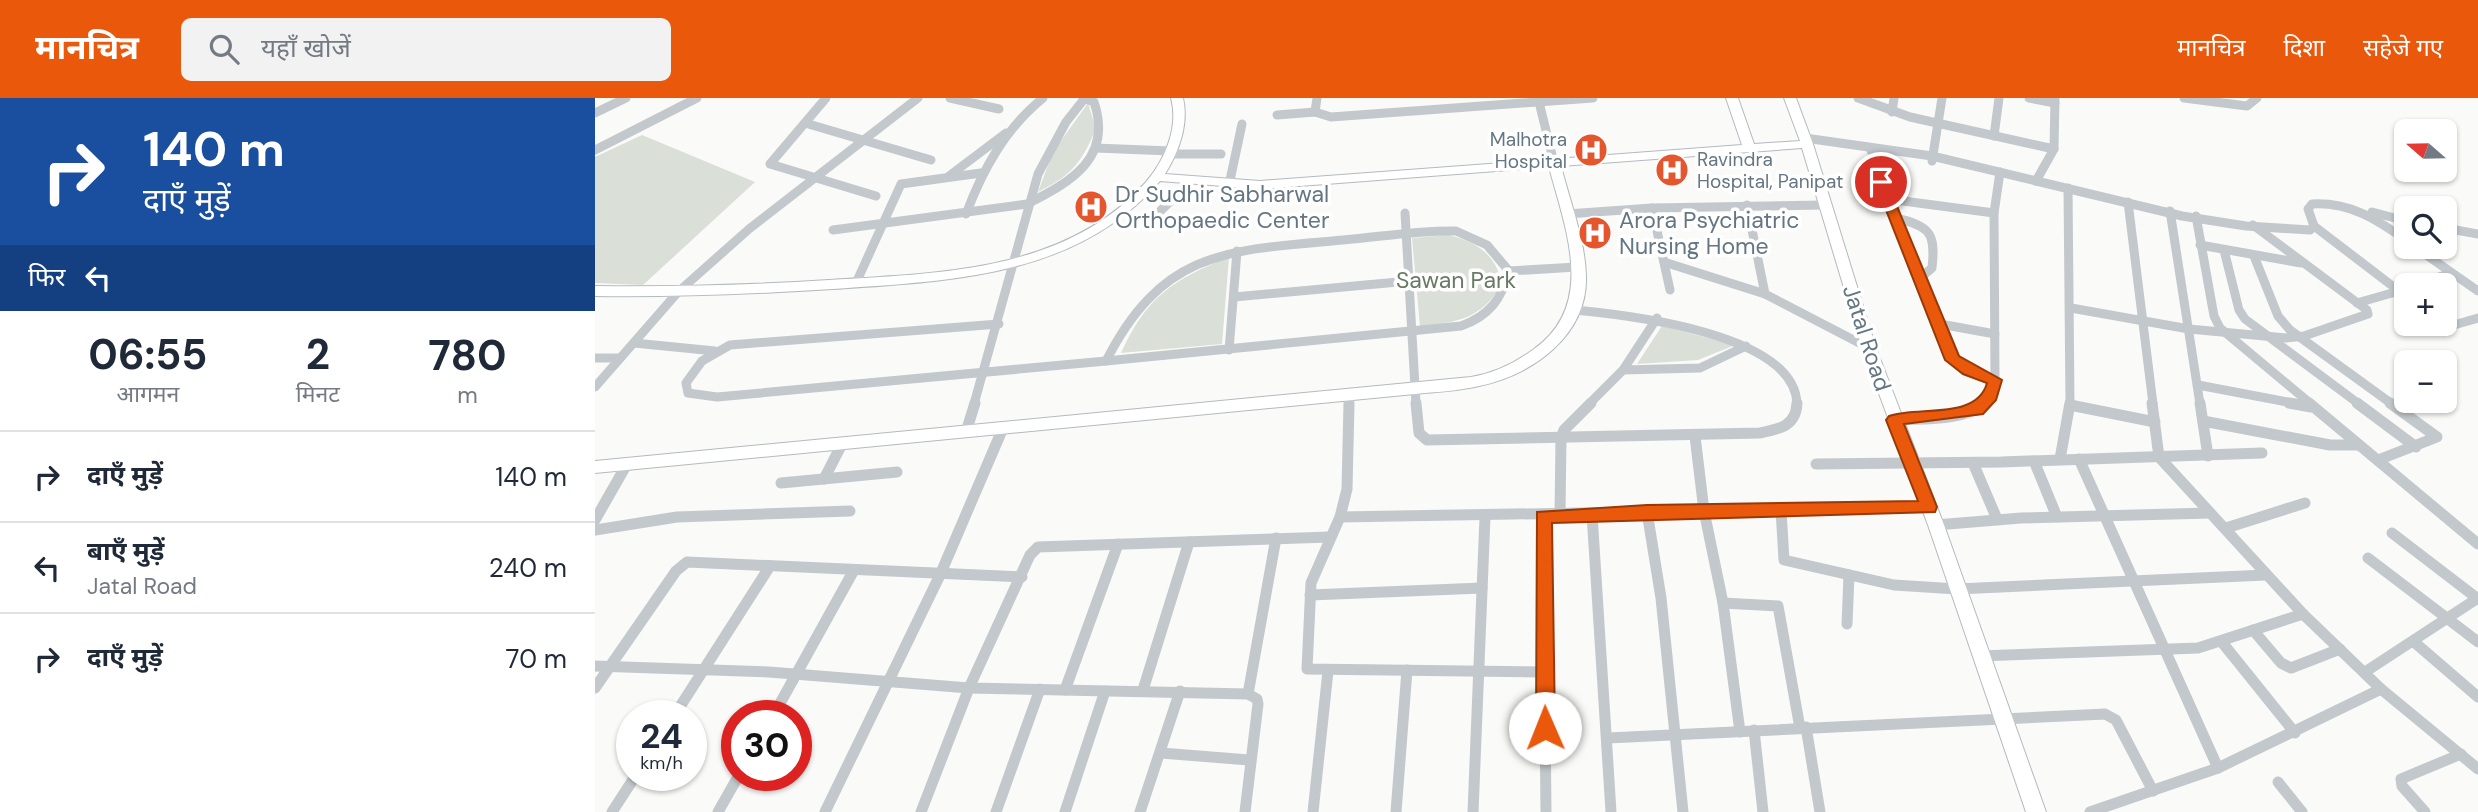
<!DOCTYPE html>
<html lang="hi">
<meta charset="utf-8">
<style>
:root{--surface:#fff;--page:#f2f2f3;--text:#1f2937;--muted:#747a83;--line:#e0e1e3;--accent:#ea580c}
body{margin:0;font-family:"DM Sans","Noto Sans Devanagari",sans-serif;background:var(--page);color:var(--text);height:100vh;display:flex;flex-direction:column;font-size:26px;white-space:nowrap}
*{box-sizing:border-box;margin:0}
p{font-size:23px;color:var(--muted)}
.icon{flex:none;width:38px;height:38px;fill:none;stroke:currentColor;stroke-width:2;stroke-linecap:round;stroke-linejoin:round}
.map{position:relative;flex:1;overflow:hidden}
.side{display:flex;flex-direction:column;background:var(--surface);width:595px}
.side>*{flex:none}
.guide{background:#1a4fa0;color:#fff;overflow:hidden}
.needle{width:46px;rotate:290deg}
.tools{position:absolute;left:1799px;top:21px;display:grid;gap:14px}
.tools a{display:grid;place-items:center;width:63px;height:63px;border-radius:10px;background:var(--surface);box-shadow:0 2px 5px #0004;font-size:35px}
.speed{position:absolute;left:21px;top:602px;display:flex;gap:14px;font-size:35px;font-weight:700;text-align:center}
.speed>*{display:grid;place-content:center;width:91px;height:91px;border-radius:50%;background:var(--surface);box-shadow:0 2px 5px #0004;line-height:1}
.speed small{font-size:18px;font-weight:400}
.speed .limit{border:10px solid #d22;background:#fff;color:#111}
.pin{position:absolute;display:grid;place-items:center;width:60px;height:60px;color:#fff;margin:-30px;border:4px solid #fff;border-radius:50%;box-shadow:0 2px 7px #0007}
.me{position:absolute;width:77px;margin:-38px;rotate:359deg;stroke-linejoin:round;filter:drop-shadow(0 0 5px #0008)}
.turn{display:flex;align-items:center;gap:24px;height:147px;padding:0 28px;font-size:32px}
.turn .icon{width:91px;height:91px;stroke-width:2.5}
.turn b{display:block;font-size:49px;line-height:60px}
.then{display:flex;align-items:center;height:66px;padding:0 28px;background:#0003;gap:14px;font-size:26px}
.eta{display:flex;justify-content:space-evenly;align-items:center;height:119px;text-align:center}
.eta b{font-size:42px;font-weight:700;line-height:49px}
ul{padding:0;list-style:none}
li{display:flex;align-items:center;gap:21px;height:91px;padding:0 28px;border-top:2px solid var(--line)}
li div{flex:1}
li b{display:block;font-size:26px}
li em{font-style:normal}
header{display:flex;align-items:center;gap:42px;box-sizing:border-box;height:98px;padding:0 35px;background:var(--accent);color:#fff}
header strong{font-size:33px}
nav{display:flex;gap:38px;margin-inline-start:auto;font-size:24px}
.search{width:490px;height:63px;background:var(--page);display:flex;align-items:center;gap:18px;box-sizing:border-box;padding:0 24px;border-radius:10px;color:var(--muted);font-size:26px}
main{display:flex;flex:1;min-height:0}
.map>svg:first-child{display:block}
.green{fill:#dadfd7}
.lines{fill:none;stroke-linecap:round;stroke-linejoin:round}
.secondary-casing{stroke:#b3babf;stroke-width:2}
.street-far1{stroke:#c3c8cc;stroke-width:9}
.street{stroke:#c3c8cc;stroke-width:11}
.secondary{fill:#fff;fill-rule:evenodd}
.route{fill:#ea580c;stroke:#983908;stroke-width:2}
.labels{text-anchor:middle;stroke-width:7;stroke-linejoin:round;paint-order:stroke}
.far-poi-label{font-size:19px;fill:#657683;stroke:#fff;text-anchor:end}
.poi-label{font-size:23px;fill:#657683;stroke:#fff;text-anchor:start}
.park-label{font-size:23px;fill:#687a64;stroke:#fff}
.street-label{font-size:23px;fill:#657683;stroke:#fff}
</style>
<header>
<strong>मानचित्र</strong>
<div class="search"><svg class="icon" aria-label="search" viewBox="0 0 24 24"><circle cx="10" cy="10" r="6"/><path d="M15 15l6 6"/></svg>यहाँ खोजें</div>
<nav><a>मानचित्र</a><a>दिशा</a><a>सहेजे गए</a></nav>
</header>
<main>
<section class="side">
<div class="guide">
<div class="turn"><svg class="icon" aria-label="right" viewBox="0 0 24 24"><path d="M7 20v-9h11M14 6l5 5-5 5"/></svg><div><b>140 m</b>दाएँ मुड़ें</div></div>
<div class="then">फिर<svg class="icon" aria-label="left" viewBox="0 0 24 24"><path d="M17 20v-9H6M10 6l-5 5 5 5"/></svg></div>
</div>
<div class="eta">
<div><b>06:55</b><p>आगमन</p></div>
<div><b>2</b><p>मिनट</p></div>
<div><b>780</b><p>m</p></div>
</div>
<ul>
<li><svg class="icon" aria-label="right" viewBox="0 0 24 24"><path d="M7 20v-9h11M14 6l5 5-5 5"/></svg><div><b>दाएँ मुड़ें</b></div><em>140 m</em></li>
<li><svg class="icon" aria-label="left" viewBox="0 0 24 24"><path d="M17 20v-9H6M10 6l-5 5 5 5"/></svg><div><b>बाएँ मुड़ें</b><p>Jatal Road</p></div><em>240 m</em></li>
<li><svg class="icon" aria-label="right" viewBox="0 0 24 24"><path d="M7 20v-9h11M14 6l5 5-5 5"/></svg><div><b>दाएँ मुड़ें</b></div><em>70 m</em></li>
</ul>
</section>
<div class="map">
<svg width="1883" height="714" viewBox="0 0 1883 714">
<rect width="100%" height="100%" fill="#fafaf8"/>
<g class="green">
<path d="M493,5L501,31C486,65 477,77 443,94L458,54Z"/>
<polygon points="47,37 160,84 48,187 0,185 0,59"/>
<path d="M854,137C883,145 901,156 907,187C884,222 864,223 825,229L817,140Z"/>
<path d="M634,159L627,246L526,255C551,199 579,181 634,159Z"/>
<polygon points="1067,228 1140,247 1103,262 1042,266"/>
</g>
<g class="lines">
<defs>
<path id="secondary" d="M576,0H588C594,26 584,54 570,76L665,83L1147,47L1131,0H1143L1159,46L1205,43L1189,0H1201L1218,46L1281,250L1349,427L1451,714H1431L1333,427L1267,250L1207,50L966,68C975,104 990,141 991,178C993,238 937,277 884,288C863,293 841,294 820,296L0,375V363L876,279C900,275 920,265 939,251C1002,206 970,130 954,69L665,91L565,83C482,179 356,183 238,191C159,196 80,199 0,198V188C78,189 156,187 234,182C345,175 471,174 551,84C570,62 584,29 576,0Z"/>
</defs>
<use href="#secondary" class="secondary-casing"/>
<g class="street-far1">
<polyline points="231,0 175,66 281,98"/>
<polyline points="355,0 404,11"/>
<polyline points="943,0 959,65"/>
<polyline points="1263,0 1315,19 1459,51"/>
<polyline points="1434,0 1460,5"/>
<polyline points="1589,0 1652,8 1662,0"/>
<polyline points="720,14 722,0"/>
<polyline points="1297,14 1299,0"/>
<polyline points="0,15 31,0"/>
<polyline points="682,17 720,14 736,19 998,0"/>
<polyline points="210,25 336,62"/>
<polyline points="1399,38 1404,0"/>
<path d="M1210,40L1337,58L1587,118L1651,128L1715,132L1719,128L1713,111L1717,106C1755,104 1781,121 1811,142"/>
<polyline points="500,50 576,53"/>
<polyline points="0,52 102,0"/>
<polyline points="1276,52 1358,262 1400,282"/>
<polyline points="575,56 626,56"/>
<polyline points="1337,63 1347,0"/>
<polyline points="354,78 411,35"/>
<polyline points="1441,83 1459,51 1460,0"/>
<polyline points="634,87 647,26"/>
<polyline points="1473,90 1475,306"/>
<polyline points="1293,101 1399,115"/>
<polyline points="1533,104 1558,306"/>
<polyline points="1152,107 1170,196 1274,250"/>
<polyline points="1057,110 1075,192"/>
<polyline points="1575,113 1605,306"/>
<polyline points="1777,114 1811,123"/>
<polyline points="810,115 821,306"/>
<path d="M371,116C388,71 410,31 448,0"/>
<polyline points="972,116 1057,110 1230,107"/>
<polyline points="1601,118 1619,218 1625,230 1716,306"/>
<path d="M1301,120C1335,128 1341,135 1337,170L1325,180"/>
<polyline points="551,127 597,82"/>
<polyline points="1719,128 1804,193"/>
<polyline points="1850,130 1883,136"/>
<path d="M238,132L432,106C476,84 518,60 499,4L488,0"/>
<path d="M861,133L892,147L914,173C907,201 894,218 866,228L511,263C568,151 634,152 748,142C786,139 823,132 861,133Z"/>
<polyline points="1605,147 1706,165"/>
<polyline points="1820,149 1883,193"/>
<polyline points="1629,152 1644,212 1650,221 1764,306"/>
<polyline points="1659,158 1683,218 1695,232 1797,306"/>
<polyline points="1069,164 1170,196"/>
<polyline points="914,173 982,169"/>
<polyline points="261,185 306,86 386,75"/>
<polyline points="1820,187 1856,175"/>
<polyline points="639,199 814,183"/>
<polyline points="1762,205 1811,191"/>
<polyline points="1476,210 1594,231 1691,240 1709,238 1773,216 1772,212 1658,127"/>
<path d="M980,212C1032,217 1200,235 1202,306"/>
<polyline points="404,226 135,247 107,263 91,285 93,295 122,299 511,263"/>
<polyline points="1345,226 1400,236"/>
<polyline points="1859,227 1883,220"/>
<polyline points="39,245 120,253"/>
<polyline points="634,252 642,153"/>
<polyline points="0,260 25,260"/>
<polyline points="1028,272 1105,270 1151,248"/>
<polyline points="1603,287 1703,306"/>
<polyline points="0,289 83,194 154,131 323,0"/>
<polyline points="379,306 443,76 471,24 490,0"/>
<polyline points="754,306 754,297"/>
<polyline points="994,306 1028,272 1062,220"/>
<polyline points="1389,306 1400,282 1399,115 1405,74"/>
</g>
<g class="street">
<polyline points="754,305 752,391 745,419 716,485 712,571 950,574"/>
<path d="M821,305L824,335L832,342L1165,335C1185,331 1201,328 1202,305"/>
<polyline points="1557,305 1564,359 1708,516 1786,591 1883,671"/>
<polyline points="1605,305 1613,358"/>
<polyline points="1694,305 1716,309"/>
<polyline points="1714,305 1883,446"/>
<polyline points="1762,305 1821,349"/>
<polyline points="1475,307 1560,324"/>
<path d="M1299,322C1328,320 1367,324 1390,305"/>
<polyline points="1608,323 1735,347 1763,347"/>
<polyline points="371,334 380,305"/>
<polyline points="1100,338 1109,413 1128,505 1145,634"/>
<polyline points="1465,361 1475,305"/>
<polyline points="1484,361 1623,670"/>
<polyline points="1783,362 1842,339 1795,305"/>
<polyline points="1439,363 1462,419"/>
<polyline points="1378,365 1402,421"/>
<polyline points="1221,366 1406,364 1667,355"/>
<polyline points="229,381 247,346"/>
<polyline points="186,385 302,374"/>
<polyline points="1186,412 1189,462 1299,487 1362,491 1671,477"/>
<polyline points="1052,414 1066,500 1088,714"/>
<polyline points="997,416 1016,714"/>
<polyline points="965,417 966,340 969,332 996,305"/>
<polyline points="745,419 1334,409"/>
<polyline points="948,419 951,714"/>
<polyline points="0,422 32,366"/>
<polyline points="1341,427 1426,420 1615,415"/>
<polyline points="1631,430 1710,405"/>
<polyline points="0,432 82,419 255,413"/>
<polyline points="1797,435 1883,501"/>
<polyline points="1773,460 1883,544"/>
<polyline points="715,497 887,490"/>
<polyline points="1128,505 1183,508 1205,630"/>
<polyline points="1252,526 1254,477"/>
<polyline points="1658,532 1686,565 1696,570 1745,551"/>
<polyline points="1626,543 1700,635"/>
<polyline points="1818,543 1883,599"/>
<polyline points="1385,558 1603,550 1708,516"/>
<polyline points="0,568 174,574 374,590 653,596 662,601 663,606 650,714"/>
<polyline points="1770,574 1883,500"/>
<polyline points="0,590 81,473 92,464 427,479"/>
<polyline points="470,592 523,446"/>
<polyline points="548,592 594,444"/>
<polyline points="653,596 681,440"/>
<polyline points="79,618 175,468"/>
<polyline points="178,618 259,472"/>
<polyline points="1211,629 1225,714"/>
<polyline points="1159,632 1168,714"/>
<polyline points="1013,640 1510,616 1521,622 1558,693"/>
<polyline points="566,655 654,662"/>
<polyline points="1683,684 1707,714"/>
<polyline points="17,714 41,677"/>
<polyline points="123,714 144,677"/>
<polyline points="230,714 345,477 408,330"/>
<polyline points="326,714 374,590 435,457 443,449 735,439"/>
<polyline points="401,714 445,591"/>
<polyline points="470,714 510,593"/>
<polyline points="545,714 585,593"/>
<polyline points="718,714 733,573"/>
<polyline points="801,714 812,572"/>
<polyline points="878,714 890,419"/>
<polyline points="1495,714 1623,670 1786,591"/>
<polyline points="1830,714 1807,688 1806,681 1866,656"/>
</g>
<use href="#secondary" class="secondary"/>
</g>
<path class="route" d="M1282,81L1292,84L1364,258L1407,282L1401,302L1388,316L1309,326L1342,409L1340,414L957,425L960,630L957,637L950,639L943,637L941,630L942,414L1052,407L1323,403L1291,322L1294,318C1324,308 1382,322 1392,285L1368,276L1350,262L1280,84Z"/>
<defs>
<symbol id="hospital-disc" viewBox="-11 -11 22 22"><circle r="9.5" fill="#e4572e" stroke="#fff"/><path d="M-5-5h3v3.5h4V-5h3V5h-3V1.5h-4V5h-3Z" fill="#fff"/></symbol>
</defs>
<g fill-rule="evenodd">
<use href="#hospital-disc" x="977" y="33" width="38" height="38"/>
<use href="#hospital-disc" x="1058" y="53" width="38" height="38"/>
<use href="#hospital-disc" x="477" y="90" width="38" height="38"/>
<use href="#hospital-disc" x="981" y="116" width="38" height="38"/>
</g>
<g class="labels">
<g class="far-poi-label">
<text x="972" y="48">Malhotra<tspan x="972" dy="22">Hospital</tspan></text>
<text x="1102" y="68" text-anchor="start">Ravindra<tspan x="1102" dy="22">Hospital, Panipat</tspan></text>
</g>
<g class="poi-label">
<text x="520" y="104">Dr Sudhir Sabharwal<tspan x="520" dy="26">Orthopaedic Center</tspan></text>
<text x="1024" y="130">Arora Psychiatric<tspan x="1024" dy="26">Nursing Home</tspan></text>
</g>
<g class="park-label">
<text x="861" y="190">Sawan Park</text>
</g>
<g class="street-label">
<text transform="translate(1272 240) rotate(72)" y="8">Jatal Road</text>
</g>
</g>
</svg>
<div class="tools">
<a><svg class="needle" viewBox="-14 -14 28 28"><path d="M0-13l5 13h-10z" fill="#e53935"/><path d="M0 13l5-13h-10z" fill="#747a83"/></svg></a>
<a><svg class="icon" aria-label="search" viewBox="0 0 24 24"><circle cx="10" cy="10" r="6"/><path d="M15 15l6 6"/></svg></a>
<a>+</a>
<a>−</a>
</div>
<div class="speed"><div>24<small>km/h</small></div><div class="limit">30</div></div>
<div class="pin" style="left:1286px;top:84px;background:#d93025"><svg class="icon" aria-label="arrive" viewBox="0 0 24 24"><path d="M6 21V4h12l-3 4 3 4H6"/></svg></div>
<svg class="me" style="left:950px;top:630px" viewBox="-20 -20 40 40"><circle r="19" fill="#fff"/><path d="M0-13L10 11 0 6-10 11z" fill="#ea580c"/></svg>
</div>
</main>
